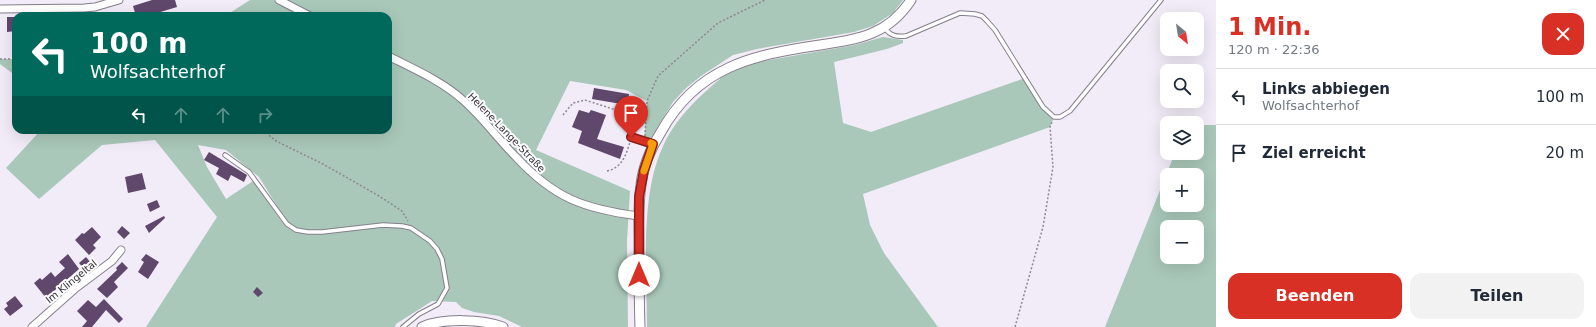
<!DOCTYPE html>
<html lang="de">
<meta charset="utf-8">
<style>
:root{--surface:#fff;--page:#f2f2f3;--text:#1f2937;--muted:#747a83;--line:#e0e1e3;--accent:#d93025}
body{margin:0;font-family:"DejaVu Sans",sans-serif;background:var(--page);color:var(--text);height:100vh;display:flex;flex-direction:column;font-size:15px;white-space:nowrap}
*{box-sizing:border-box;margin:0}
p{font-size:13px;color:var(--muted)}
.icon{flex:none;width:22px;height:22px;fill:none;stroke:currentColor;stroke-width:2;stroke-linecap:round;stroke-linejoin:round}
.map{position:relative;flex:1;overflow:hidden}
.details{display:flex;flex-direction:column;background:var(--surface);width:380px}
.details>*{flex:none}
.banner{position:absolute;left:12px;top:12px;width:380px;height:122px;border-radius:12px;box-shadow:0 4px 16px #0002;background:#00695c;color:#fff;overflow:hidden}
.needle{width:26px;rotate:150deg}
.buttons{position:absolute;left:1160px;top:12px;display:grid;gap:8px}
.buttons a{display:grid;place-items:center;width:44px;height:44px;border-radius:8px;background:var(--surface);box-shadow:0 4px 16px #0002;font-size:20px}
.pin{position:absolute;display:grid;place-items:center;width:34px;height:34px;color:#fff;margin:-41px -17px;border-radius:50% 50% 50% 0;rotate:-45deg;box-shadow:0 0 4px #0007}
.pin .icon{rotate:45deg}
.me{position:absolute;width:44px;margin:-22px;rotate:0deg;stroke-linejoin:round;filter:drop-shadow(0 0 3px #0008)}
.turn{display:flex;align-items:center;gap:14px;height:84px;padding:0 12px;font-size:18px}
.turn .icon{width:52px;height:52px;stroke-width:2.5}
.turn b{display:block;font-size:28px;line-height:34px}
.lanes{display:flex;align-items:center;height:38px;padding:0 12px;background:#0003;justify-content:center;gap:20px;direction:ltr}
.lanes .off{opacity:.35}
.round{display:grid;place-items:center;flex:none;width:42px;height:42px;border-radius:12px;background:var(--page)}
.head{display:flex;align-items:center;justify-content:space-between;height:68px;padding:0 12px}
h1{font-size:24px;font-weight:800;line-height:30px;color:var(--accent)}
.button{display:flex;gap:8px;margin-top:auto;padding:8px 12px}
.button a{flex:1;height:46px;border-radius:12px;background:var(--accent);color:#fff;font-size:16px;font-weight:800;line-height:46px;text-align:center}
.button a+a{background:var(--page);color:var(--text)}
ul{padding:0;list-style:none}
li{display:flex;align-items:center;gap:12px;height:56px;padding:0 12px;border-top:1px solid var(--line)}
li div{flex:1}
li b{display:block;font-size:15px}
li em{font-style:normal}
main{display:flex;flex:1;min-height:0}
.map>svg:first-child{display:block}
.green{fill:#a9c8b9;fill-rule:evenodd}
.building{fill:#60476c}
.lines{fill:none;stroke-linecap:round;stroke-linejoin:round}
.service-casing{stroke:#857f8b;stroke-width:5.5}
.minor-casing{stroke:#857f8b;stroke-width:9}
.tertiary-casing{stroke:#857f8b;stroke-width:11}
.path{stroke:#8d8892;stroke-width:1.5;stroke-dasharray:2 2;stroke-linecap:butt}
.service{stroke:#fff;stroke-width:3.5}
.minor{stroke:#fff;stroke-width:7}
.tertiary{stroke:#fff;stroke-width:9}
.route-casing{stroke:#8d1f18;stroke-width:10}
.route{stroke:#d93025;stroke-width:7}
.slow{stroke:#f59e0b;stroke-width:7}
.labels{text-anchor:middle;stroke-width:4;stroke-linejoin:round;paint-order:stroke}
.street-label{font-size:10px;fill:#37343a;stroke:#fcfbfd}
</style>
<main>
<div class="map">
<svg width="1216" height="327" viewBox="0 0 1216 327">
<rect width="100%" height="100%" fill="#f2ebf8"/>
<g class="green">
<path d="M250,0H903L893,13L873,26L854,32L757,49L733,55L701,76L686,88L673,102L648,143L644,141L647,101L626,90L570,81L536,150L630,191L627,240L628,327H522L499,316L474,312L462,308L456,302L432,301L396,324L395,327H146L217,217L155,140L102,145L39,199L6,168L41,130H388V16H225ZM198,145L226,150L259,177L284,217L283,223L253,181L226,199L207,167Z"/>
<path d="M883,37L903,40V43L887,49L834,62L843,123L871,132L1025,78L1043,107L1054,117L1050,127L863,194L870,225L884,253L938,327H647C647,274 640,200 661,151C673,121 696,99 720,79V76L752,63L855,45Z"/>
<polygon points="0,59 16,59 16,76 0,64"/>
<path d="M1197,125H1216V327H1105L1175,153H1197ZM1167,175H1197V205H1167ZM1167,227H1197V257H1167Z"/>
</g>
<g class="building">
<polygon points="152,0 175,0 177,7 147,16 143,16 142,14 136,16 133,6"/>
<polygon points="7,17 16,17 16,31 7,32"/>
<polygon points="594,88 629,94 627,105 592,99"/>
<polygon points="579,110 589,113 591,110 606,115 597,139 624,147 620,159 578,143 582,131 572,127"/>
<polygon points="209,152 247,175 244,182 231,175 228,181 216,174 219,168 204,160"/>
<polygon points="142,173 146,189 128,193 125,177"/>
<polygon points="157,200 160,207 150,212 147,204"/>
<polygon points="164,216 165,218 149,233 145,226"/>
<polygon points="122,226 130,233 124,239 117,232"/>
<polygon points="92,227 101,237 93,245 96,248 89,255 75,240 82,233 84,234"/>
<polygon points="68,254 79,269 46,298 34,283 40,278 42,280 51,272 55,277 65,268 59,262"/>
<polygon points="146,254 159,262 148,279 138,272 144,262 141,260"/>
<polygon points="86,257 91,263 84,269 79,263"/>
<polygon points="122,262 128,268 114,282 118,287 107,298 97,289 117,270 116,268"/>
<polygon points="257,287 263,293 258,297 253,292"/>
<polygon points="15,296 23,306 10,316 4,309 8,306 6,303"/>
<polygon points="104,299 123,319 119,323 106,310 92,327 82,327 87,321 77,311 88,300 96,307"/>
</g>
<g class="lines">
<defs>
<g id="service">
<path d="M885,28C890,36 897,37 906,36L960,13L975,14L982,16L987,21L995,30L1043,107L1054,117H1060L1070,111L1161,0"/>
<polyline points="631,137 653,144"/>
<polyline points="225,155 249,172 287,224 296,230 308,232 322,232 383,225 402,226 411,228 430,241 437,249 442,259 447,288 438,304 419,314 403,327"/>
</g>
<g id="minor">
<polyline points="279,0 310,16"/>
<polyline points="0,9 84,8 95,7 119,0"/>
<path d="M388,56C414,69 442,81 464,101C483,118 498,139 516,157C554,198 584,209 639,216"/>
<polyline points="32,327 76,288 112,261 121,250"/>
</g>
<g id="tertiary">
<path d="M422,327C442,318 483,319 503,327"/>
<path d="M640,327C639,299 639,271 639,242C639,223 638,204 641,185C643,166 651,148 661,132C697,67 752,55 820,45C859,39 888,35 911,0"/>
</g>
</defs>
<use href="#service" class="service-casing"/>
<use href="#minor" class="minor-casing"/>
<use href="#tertiary" class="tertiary-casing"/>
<g class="path">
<polyline points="0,59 16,59"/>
<polyline points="563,115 573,103 585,100 619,111 624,117 630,132"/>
<polyline points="263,130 276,141 323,164 379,196 402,211 408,221"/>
<polyline points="645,136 647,101 658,76 718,23 765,0"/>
<path d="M607,171C622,168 626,155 630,142"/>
<polyline points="1015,327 1043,227 1053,167 1050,127 1052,122"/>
</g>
<use href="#service" class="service"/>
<use href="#minor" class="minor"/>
<use href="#tertiary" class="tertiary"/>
</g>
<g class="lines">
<defs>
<polyline id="route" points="631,137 653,144 644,170 639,197 639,275"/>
</defs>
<use href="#route" class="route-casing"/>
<use href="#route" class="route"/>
<polyline class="slow" points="644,171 653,144 651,143"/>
</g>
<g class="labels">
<g class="street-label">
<text transform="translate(507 132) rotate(46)" y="4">Helene-Lange-Straße</text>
<text transform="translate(71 281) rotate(-39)" y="4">Im Klingeltal</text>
</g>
</g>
</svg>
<div class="buttons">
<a><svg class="needle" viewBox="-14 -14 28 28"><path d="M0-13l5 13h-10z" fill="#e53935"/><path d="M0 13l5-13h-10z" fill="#747a83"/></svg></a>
<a><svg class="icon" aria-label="search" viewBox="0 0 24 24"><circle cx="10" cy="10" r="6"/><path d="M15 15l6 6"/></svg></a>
<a><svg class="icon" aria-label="layers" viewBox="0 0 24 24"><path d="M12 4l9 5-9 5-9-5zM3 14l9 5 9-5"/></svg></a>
<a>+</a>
<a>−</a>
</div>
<div class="pin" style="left:631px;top:137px;background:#d93025"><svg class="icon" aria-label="arrive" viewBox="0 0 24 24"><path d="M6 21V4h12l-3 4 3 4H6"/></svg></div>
<svg class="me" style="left:639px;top:275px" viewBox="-20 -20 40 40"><circle r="19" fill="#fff"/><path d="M0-13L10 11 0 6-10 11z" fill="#d93025"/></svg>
<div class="banner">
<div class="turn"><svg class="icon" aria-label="left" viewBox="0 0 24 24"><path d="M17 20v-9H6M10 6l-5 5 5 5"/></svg><div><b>100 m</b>Wolfsachterhof</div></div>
<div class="lanes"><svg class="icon" aria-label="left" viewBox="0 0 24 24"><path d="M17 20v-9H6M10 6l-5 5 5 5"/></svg><svg class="icon off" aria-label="ahead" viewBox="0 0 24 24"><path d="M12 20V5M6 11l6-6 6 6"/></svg><svg class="icon off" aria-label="ahead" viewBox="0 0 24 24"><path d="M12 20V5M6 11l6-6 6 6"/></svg><svg class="icon off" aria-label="right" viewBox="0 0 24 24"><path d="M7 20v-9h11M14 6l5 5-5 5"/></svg></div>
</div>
</div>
<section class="details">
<div class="head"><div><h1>1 Min.</h1><p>120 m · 22:36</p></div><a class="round" style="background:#d93025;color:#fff"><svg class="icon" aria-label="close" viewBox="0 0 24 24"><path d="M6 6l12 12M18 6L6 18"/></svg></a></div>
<ul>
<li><svg class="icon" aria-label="left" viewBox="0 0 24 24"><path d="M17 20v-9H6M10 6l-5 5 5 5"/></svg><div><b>Links abbiegen</b><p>Wolfsachterhof</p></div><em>100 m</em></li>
<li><svg class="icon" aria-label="arrive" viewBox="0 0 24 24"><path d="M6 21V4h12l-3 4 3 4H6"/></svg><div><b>Ziel erreicht</b></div><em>20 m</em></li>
</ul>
<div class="button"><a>Beenden</a><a>Teilen</a></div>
</section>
</main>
